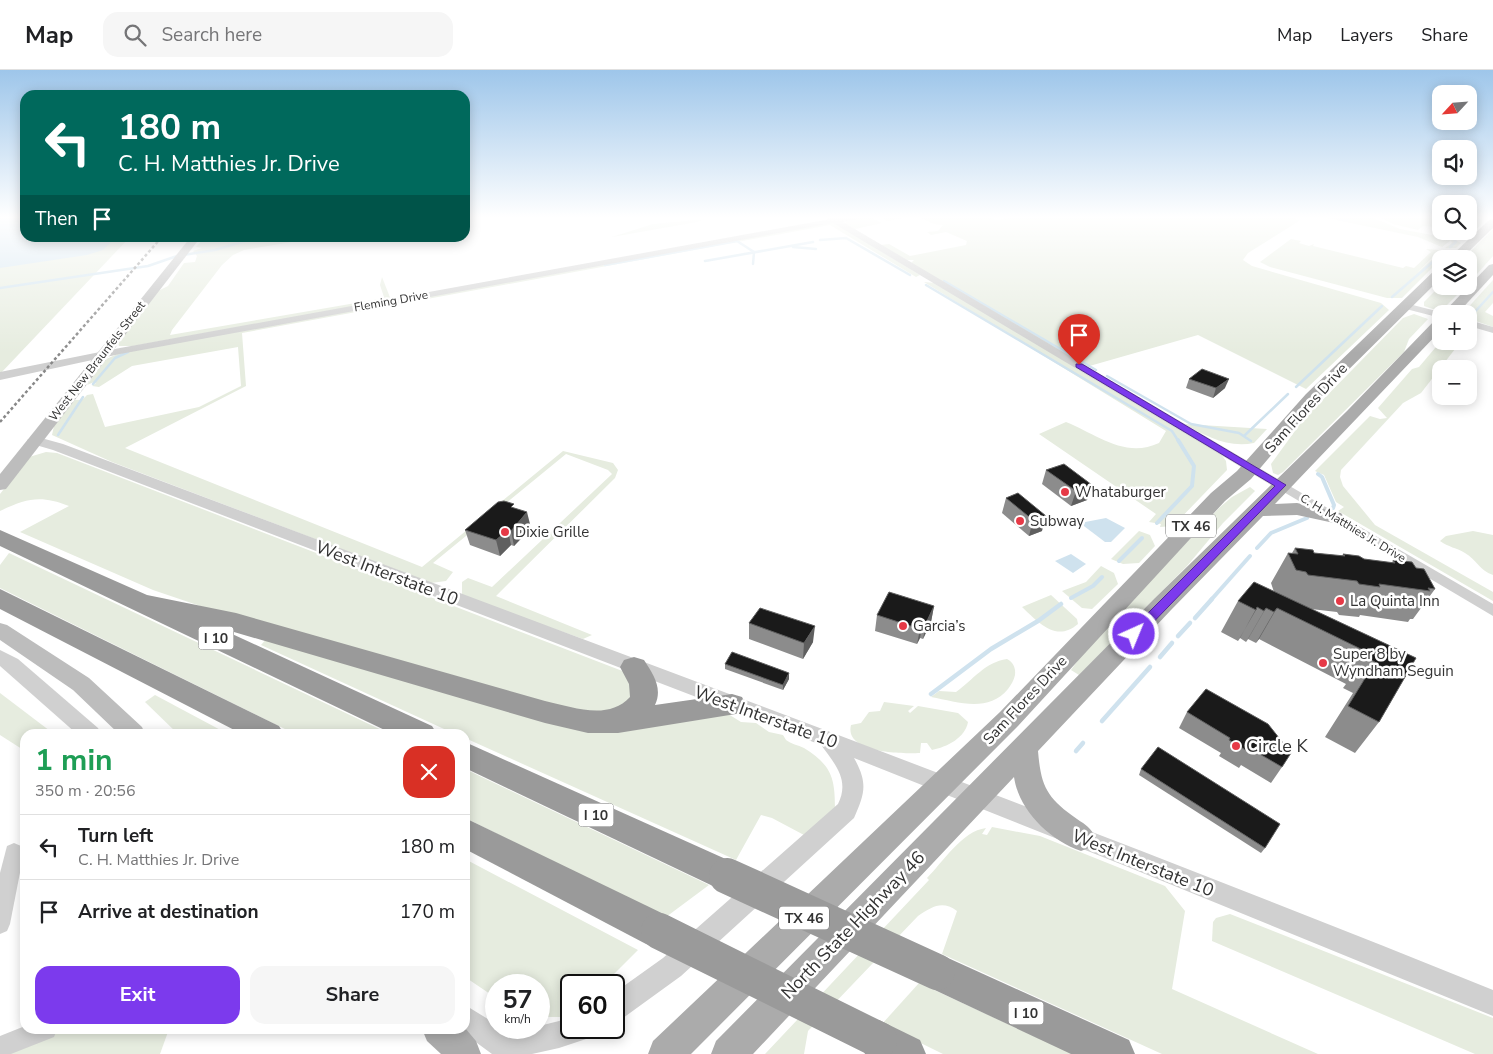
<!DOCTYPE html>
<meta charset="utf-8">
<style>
:root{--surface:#fff;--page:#f6f6f6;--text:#202124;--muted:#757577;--line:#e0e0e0;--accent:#7c3aed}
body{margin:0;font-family:"Nunito Sans",sans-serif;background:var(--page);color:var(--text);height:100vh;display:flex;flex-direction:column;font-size:19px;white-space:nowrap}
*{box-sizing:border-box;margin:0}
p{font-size:16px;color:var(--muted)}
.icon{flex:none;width:28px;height:28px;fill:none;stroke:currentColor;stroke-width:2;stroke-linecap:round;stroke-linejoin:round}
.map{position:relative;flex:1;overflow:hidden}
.sheet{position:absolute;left:20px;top:659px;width:450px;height:305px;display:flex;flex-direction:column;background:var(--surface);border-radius:15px;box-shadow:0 2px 12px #0003}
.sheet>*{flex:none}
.guide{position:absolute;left:20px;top:20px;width:450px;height:152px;border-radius:15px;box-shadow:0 2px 12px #0003;background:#00695c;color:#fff;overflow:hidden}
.needle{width:32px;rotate:244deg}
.controls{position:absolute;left:1432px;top:15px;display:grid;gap:10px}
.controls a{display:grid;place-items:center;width:45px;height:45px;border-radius:10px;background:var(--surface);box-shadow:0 2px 12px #0003;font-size:25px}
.speed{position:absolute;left:485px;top:904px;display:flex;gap:10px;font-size:25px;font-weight:700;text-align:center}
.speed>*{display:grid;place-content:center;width:65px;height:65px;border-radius:50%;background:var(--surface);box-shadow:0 2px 12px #0003;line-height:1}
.speed small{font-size:12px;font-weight:400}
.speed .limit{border:2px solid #111;border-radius:8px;background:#fff;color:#111}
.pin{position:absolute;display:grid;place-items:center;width:42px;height:42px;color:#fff;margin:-51px -21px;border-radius:50% 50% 50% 0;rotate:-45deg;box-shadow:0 0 5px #0007}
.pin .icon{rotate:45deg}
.me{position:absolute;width:55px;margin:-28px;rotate:44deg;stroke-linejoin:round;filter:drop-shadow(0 0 4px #0008)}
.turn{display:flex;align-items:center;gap:18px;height:105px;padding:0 15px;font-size:22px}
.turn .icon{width:65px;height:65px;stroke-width:2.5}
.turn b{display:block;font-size:35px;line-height:42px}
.then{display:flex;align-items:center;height:48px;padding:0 15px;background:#0003;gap:10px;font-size:19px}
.round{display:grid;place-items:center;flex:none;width:52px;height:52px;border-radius:15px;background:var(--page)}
.headline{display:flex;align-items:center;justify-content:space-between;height:85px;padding:0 15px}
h1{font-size:30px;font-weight:700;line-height:38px;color:#1e9e55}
.primary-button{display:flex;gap:10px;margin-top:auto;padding:10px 15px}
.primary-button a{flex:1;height:58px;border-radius:15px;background:var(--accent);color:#fff;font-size:20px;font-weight:700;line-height:58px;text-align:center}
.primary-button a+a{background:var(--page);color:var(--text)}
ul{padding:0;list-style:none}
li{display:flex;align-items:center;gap:15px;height:65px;padding:0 15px;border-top:1px solid var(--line)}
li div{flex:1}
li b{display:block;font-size:19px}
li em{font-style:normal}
header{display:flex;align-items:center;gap:30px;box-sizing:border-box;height:70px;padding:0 25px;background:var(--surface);border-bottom:1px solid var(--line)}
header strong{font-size:24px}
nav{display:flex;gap:28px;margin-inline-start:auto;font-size:18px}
.search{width:350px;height:45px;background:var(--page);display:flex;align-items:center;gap:12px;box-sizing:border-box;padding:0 18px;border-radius:15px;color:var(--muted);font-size:19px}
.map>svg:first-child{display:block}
.green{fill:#e6ecdf}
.water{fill:#cfe2ee}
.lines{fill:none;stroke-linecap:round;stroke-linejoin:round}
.stream-far2{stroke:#cfe2ee;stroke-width:2.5}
.stream-far1{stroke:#cfe2ee;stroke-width:4}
.stream{stroke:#cfe2ee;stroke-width:4.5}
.minor{fill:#d0d0d0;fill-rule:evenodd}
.tertiary{fill:#d0d0d0;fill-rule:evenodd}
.secondary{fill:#bdbdbd;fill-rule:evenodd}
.primary{fill:#ababab;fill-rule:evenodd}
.motorway{fill:#9a9a9a;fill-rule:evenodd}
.rail{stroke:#888;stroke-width:2.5;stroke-dasharray:3 2.5;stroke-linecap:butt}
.motorway-bridge{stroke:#9a9a9a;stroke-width:36}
.wall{fill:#8c8c8c}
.shaded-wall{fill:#5f5f5f}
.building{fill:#1a1a1a;stroke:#5f5f5f}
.route{fill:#7c3aed;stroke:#51269a}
.poi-dot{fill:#e63946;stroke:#fff;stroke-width:2}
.labels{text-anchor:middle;stroke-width:5;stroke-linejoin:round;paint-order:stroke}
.far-street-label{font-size:12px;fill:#333;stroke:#fff}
.shield{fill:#fff;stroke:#707070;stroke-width:1}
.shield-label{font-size:14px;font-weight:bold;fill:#333}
.street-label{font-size:15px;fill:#333;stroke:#fff}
.poi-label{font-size:15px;fill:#333;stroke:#fff;text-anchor:start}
.near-street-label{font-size:18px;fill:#333;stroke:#fff}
.near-poi-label{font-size:18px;fill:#333;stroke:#fff;text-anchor:start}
</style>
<header>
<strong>Map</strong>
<div class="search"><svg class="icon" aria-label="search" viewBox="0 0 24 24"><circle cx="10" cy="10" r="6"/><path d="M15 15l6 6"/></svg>Search here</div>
<nav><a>Map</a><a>Layers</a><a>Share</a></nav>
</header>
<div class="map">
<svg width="1493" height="984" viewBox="0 0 1493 984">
<rect width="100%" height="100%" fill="#fff"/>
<g class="green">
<polygon points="0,146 25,146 25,168 129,168 0,304"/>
<polygon points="868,146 882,153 855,159 845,154 847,150"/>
<polygon points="877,146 987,146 996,150 1018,146 1292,146 1299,151 1248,183 1243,190 1252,196 1381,233 1389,240 1306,319 1198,265 1086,297 911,193 914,190 905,190 881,175 889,174 910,186 966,175 967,171 946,162 931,165 927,162 938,161 943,155 934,154 916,146 888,151"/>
<polygon points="1317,146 1369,146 1400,159 1453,169 1461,173 1456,178 1445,178 1452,173 1451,170 1442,177 1418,167"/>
<polygon points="1377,146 1426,146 1441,153 1441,157 1423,156 1418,160 1393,154"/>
<polygon points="1469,146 1480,149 1477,150 1482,150 1481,155 1466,167 1448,164 1469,161"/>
<polygon points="706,149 697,152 612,167 653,154"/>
<polygon points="829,153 834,153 920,205 916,207 830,155 242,263 246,316 125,378 422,497 563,381 613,393 618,400 615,408 496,526 592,565 583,569 462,526 462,512 468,508 492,517 612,404 608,400 566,384 433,493 453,502 446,511 431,513 112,392 52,365 54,356 74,330 82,330 87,325 93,324 105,357 199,337 241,316 238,277 132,296 99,317 92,316 96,313 94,312 87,315 106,289 120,283"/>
<polygon points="1493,159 1493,186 1469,213 1469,189 1463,189"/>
<polygon points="204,168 316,168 244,180 233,185 222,195 172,260 170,265 379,229 384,227 380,215 382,207 391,230 133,276 119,276 118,273 158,221 168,216 184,193 195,192 197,186 193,181 202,178 196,177"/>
<polygon points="1291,169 1301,171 1299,173 1309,176 1314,174 1313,176 1403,198 1406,196 1414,198 1431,182 1426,179 1440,180 1417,203 1441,181 1441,184 1448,185 1441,189 1402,228 1387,228 1270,197 1260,192"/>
<polygon points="1493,210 1493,233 1485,242 1493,246 1493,257 1473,250 1470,249 1473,246 1469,247 1469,244 1464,242"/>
<path d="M924,212L936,213L1221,384L1226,391L1227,400L1173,456L1160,457L1161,454L1149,452L1156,444L1039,364L1066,352C1096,364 1125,389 1159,373L1166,361Z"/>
<polygon points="1441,215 1466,216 1443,239 1433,239 1424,236 1424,232"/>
<polygon points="1414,244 1428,249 1409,269 1404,282 1283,402 1278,405 1273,403 1271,394 1303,350 1403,248"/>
<polygon points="1441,271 1464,271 1455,279 1421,323 1403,333 1341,400 1340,407 1343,416 1375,455 1493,522 1493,531 1338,441 1344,437 1336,432 1324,405 1315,401 1370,346 1380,349 1387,348 1378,338 1412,299 1419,297"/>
<path d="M1184,354L1267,359L1254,373C1227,378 1206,366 1184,354Z"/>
<path d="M46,382L57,383L625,602L636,618L625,639L582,643L212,540L153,520L20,462L69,436C41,425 27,428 0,441V424L29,387Z"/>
<polygon points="1250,417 1255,421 1223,453 1187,496 1079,605 1071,600 1086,579 1219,438 1232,427"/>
<polygon points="1139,461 1150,465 1155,476 1139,493 1123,494 1111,489"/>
<path d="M1473,461L1493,465V505C1479,500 1477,490 1465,483C1457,478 1448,477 1440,471L1446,466Z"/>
<polygon points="9,483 390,664 295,664 0,518 0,495"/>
<polygon points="1101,496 1114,503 1118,514 1092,539 1082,538 1062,521 1086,512"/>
<path d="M1051,525L1077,549L1078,554C1056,573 1038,552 1022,537Z"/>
<path d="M268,567L548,649L725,642L741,652L756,653L769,662L783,665L786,670C791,674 798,675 804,678C831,695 835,707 835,738L804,765L772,748L761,745L736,790L465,668V664H455L261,575Z"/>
<path d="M1007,589C1013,592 1016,598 1015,605C1014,610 1011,615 1008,619C988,643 958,632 931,627L939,621L956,622C973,610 985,592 1007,589Z"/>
<polygon points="0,623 54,664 25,664 25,681 0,665"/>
<polygon points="155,625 228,664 178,664 145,632"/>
<path d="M884,632L914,636L908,641L910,643L918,636L958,643L968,652C965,668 947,677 932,680L927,673H921L920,683C902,684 844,683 851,655L861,653L869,642L880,641Z"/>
<polygon points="465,699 709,815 666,847 465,748"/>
<path d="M992,757L1040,766L1165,816L1185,841L1172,919L1318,984H1162L942,884L957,841C942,830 932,837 918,846L808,961L804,984H765L929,810L927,808C943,792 962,761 986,758L982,764L987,765Z"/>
<polygon points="465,789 638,880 603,915 571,915 571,944 561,947 539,947 539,915 496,915 496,928 465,907"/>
<polygon points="1230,844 1493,948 1493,984 1475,984 1212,871 1213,852 1216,848"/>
<polygon points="919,913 1073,984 943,984 882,954"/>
<polygon points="66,959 169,959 160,984 5,984"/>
</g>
<g class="water">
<polygon points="0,146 25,146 25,168 115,168 103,180 87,185 0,198"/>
<polygon points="1106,448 1125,458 1111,472 1105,472 1080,453"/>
<polygon points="1071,484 1086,494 1073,503 1055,491"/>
</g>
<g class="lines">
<g class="stream-far2">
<polyline points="1469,149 1474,152 1469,157"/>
<polyline points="1471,149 1480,150"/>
<polyline points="1340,150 1347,150 1350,146"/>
<polyline points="1458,166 1464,161"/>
<polyline points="820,170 846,168 910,205"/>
<polyline points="793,177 816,179"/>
<polyline points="1450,177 1456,172 1454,170"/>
<polyline points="705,191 813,172"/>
<polyline points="753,194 754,182"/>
<polyline points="605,195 737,171 754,182"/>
<polyline points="944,211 1096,300"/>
<polyline points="926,215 1172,361 1179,372"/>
<polyline points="0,218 148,196 177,186 215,180 255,168"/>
<polyline points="1392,227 1443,183"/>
<polyline points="1471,246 1493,222"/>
<polyline points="1107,306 1191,354 1239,363 1251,371"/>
<polyline points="93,314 115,288 128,282"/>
<polyline points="1296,317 1382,236"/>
<polyline points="58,365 83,327"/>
<polyline points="1244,366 1288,324"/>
</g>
<g class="stream-far1">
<polyline points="1318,404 1322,407 1334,435 1333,438"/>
<polyline points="1157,453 1192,416 1194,396 1178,370"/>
<polyline points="1257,478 1271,463 1307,448"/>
<polyline points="1119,491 1142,468"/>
<polyline points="1071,528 1093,516 1102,507"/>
<polyline points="1211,530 1250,486"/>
</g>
<g class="stream">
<polyline points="1195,548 1212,529"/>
<polyline points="1178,566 1190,553"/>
<polyline points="1160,587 1172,573"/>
<polyline points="931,624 991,579 1038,551 1061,534"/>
<polyline points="1102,651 1150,597"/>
<polyline points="1076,681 1083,673"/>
</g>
<g class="minor">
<polygon points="824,146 832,146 838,150 831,152"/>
<polygon points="1405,233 1444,243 1445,244 1441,244 1441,248 1402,238 1402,234"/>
<polygon points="1469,250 1493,257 1493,263 1469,256"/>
<polygon points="1281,411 1493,534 1493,546 1277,418 1275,415 1277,412"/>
<polygon points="14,773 21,776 24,782 10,854 7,861 0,864 0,803 7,776"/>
<polygon points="25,956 25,959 57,959 54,967 11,984 0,984 0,966"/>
</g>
<g class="tertiary">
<polygon points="847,146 863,146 862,148 843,152 1288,415 1281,419 1276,418 833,153 120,284 0,310 0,302 120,278"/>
<path d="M34,366L63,374C540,554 1020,729 1493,920V946L1128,797L854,688C868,713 865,723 854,748L681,906L623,948L614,952V923L663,888L838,734C850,710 835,694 821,675L53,380L29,373L27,370Z"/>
<polygon points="0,580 18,589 98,658 101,664 77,664 0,596"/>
<polygon points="465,935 496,954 496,958 501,958 507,962 539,958 539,956 571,948 571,958 596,958 592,967 559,978 532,984 492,984 458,959 465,959"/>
</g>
<g class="secondary">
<polygon points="190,168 200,168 6,419 0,420 0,404"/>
<polygon points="0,553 7,555 89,608 142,657 145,664 119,664 73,620 0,570"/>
</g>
<g class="primary">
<polygon points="1493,149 1493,158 1461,189 1448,189 1489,150"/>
<polygon points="1493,194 1493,205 1457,244 1442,244 1489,195"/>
<polygon points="1441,197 1441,208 1318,330 1251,409 1225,431 1018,656 691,984 648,984 653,971 1000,642 1211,423 1237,401 1306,324 1437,198"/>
<path d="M1441,248V260L1275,434L1297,433L1341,443L1344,447L1341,451L1334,453L1297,445L1263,446L1171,540L1038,681C1041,717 1047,728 1077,749C1086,755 1091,758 1096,768L1091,777L1081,781C1050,770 1019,741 1014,707L753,984H711L716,971L1155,528L1347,341L1436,249Z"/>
<polygon points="465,958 476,971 481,984 441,984 427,971 422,959"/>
</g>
<g class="motorway">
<path d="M0,460L147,525L236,543L545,631C573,637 608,651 630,627L629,614L620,597L624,590L634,587L644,590C653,604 663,618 655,635L732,624L742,627L746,635L742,643L618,663H588L545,653L217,557L432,656L437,664H393L0,476Z"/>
<polygon points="0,519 279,656 284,664 242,664 0,539"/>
<polygon points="465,672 739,795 744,806 739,817 727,822 715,817 465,698"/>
<polygon points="465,748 672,848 677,861 672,874 659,879 646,874 465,779"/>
<polygon points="937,883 1129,970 1135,984 1071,984 924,915 918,902 924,889"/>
<polygon points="879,950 920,970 926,984 865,984 859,970 865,956"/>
</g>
<polyline class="rail" points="0,352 161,168"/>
<g class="motorway-bridge">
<polyline points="727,806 937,902"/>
<polyline points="659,861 879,970"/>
</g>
</g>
<g class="wall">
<polygon points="1189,309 1225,318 1213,328 1186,318"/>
<polygon points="1046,400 1092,415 1087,430 1071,436 1042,414"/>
<polygon points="1018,423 1042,461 1029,466 1002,443 1006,428"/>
<polygon points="515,438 531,458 514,476 511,475 500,486 470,475 465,460"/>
<polygon points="1295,478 1314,483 1342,486 1343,484 1364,489 1392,493 1393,490 1416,498 1435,519 1413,549 1410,549 1408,552 1360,545 1359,547 1339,545 1337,542 1311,539 1416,588 1379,652 1355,683 1325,667 1353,623 1343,618 1346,614 1259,569 1256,573 1248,569 1246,572 1240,568 1238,571 1221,562 1238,531 1274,522 1271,513 1288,483 1292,483"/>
<polygon points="934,536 931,552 923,569 920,568 917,574 875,561 877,545"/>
<polygon points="749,553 813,572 803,589 749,569"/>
<polygon points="725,594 789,609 783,620 725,599"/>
<polygon points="1187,642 1282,697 1271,713 1241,695 1239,698 1219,686 1221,683 1179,658"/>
<polygon points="1141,699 1265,778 1261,783 1139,705"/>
</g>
<g class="shaded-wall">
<polygon points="1229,309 1225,318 1213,328 1216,318"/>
<polygon points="1092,415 1087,430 1071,436 1076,421"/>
<polygon points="527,442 531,458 514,476 511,461"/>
<polygon points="1046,446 1042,461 1029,466 1033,450"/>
<polygon points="508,460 511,475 500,486 496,470"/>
<polygon points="934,536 931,552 923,569 926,553"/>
<polygon points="1257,537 1240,568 1238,571 1256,540"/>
<polygon points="1266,538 1248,569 1246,572 1264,541"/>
<polygon points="1277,538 1259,569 1256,573 1274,542"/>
<polygon points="923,552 920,568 917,574 920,559"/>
<polygon points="815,556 813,572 803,589 804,573"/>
<polygon points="789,603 789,609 783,620 783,615"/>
</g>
<g class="building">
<polygon points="1202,299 1229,309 1216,318 1189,309"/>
<polygon points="1064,394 1092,415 1076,421 1046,400"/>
<polygon points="1018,423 1046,446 1033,450 1006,428"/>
<polygon points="504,431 514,434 511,437 527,442 511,461 508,460 496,470 465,460 498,432"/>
<polygon points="1295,478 1313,480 1314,483 1345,486 1343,484 1359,486 1364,489 1395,493 1393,490 1412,492 1416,498 1424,499 1435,519 1428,518 1430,521 1379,514 1380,517 1359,514 1357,511 1308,505 1306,502 1296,500 1288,483 1298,484"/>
<polygon points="1254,512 1416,588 1379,652 1348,636 1375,592 1366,587 1369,583 1277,538 1274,542 1266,538 1264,541 1257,537 1256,540 1238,531"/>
<polygon points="889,522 934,536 926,553 923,552 920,559 877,545"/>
<polygon points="760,538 815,556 804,573 749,553"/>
<polygon points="732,582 789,603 783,615 725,594"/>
<polygon points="1206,619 1268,654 1291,683 1282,697 1251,679 1249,682 1229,670 1230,668 1187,642"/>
<polygon points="1158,677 1280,754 1265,778 1141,699"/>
</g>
<linearGradient id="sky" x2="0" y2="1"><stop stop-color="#9ec6ea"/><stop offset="0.52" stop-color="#fff"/><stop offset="1" stop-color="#fff" stop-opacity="0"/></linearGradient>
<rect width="1493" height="283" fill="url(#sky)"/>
<polygon class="route" points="1076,294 1082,294 1286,415 1139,567 1130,567 1128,564 1130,561 1275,416 1076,297"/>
<g class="poi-dot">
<circle cx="1065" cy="422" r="5"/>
<circle cx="1020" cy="451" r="5"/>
<circle cx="505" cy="462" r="5"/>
<circle cx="1340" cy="531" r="5"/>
<circle cx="903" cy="556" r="5"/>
<circle cx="1323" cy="593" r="5"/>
<circle cx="1236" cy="676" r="5"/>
</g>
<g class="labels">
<g class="far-street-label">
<text transform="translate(391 231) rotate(-10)" y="4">Fleming Drive</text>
<text transform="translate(97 291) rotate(-52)" y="4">West New Braunfels Street</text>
<text transform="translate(1353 458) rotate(31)" y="4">C. H. Matthies Jr. Drive</text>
</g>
<g class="shield">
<rect x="1166" y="444.5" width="50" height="23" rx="4"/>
<rect x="198.5" y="556.5" width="35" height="23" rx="4"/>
<rect x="578.5" y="733.5" width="35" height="23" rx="4"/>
<rect x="779" y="836.5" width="50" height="23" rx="4"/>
<rect x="1008.5" y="931.5" width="35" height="23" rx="4"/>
</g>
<g class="shield-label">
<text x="1191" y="461">TX 46</text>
<text x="216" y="573">I 10</text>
<text x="596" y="750">I 10</text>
<text x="804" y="853">TX 46</text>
<text x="1026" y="948">I 10</text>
</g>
<g class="street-label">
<text transform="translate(1306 338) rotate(-48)" y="5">Sam Flores Drive</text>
<text transform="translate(1025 630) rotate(-47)" y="5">Sam Flores Drive</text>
</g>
<g class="poi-label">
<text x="1075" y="427">Whataburger</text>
<text x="1030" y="456">Subway</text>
<text x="515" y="467">Dixie Grille</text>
<text x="1350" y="536">La Quinta Inn</text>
<text x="913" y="561">Garcia’s</text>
<text x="1333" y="589">Super 8 by<tspan x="1333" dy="17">Wyndham Seguin</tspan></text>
</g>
<g class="near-street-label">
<text transform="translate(387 503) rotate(21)" y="6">West Interstate 10</text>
<text transform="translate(766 647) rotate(20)" y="6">West Interstate 10</text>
<text transform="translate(1143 793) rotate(22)" y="6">West Interstate 10</text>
<text transform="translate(853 855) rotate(-46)" y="6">North State Highway 46</text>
</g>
<g class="near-poi-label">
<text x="1246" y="682">Circle K</text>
</g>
</g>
</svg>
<div class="controls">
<a><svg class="needle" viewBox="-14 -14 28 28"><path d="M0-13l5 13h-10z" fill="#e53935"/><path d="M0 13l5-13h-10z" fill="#757577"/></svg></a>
<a><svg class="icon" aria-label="sound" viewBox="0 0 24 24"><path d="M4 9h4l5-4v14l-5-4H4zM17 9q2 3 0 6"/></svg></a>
<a><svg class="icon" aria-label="search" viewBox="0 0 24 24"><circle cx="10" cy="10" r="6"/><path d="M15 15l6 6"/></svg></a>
<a><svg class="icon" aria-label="layers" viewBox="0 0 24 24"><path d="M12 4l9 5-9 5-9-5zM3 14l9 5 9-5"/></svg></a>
<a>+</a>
<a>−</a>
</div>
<div class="speed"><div>57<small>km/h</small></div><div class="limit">60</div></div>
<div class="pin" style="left:1079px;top:295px;background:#d93025"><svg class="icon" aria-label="arrive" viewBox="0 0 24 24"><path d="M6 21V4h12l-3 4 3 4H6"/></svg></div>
<svg class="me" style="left:1134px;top:564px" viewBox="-20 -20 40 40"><circle r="17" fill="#7c3aed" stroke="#fff" stroke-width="3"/><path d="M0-11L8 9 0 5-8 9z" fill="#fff"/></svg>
<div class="guide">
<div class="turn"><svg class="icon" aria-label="left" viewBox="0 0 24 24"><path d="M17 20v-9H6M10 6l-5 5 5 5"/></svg><div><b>180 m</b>C. H. Matthies Jr. Drive</div></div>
<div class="then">Then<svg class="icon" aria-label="arrive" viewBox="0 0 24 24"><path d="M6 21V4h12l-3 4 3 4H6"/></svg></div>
</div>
<section class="sheet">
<div class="headline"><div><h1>1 min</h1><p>350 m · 20:56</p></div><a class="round" style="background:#d93025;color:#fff"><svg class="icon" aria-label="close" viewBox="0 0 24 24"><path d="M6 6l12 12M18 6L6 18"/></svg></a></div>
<ul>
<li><svg class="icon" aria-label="left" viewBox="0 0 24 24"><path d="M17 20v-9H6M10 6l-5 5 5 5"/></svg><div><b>Turn left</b><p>C. H. Matthies Jr. Drive</p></div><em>180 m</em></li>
<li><svg class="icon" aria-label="arrive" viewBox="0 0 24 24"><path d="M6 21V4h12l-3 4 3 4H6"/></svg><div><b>Arrive at destination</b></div><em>170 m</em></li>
</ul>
<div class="primary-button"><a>Exit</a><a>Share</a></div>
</section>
</div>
